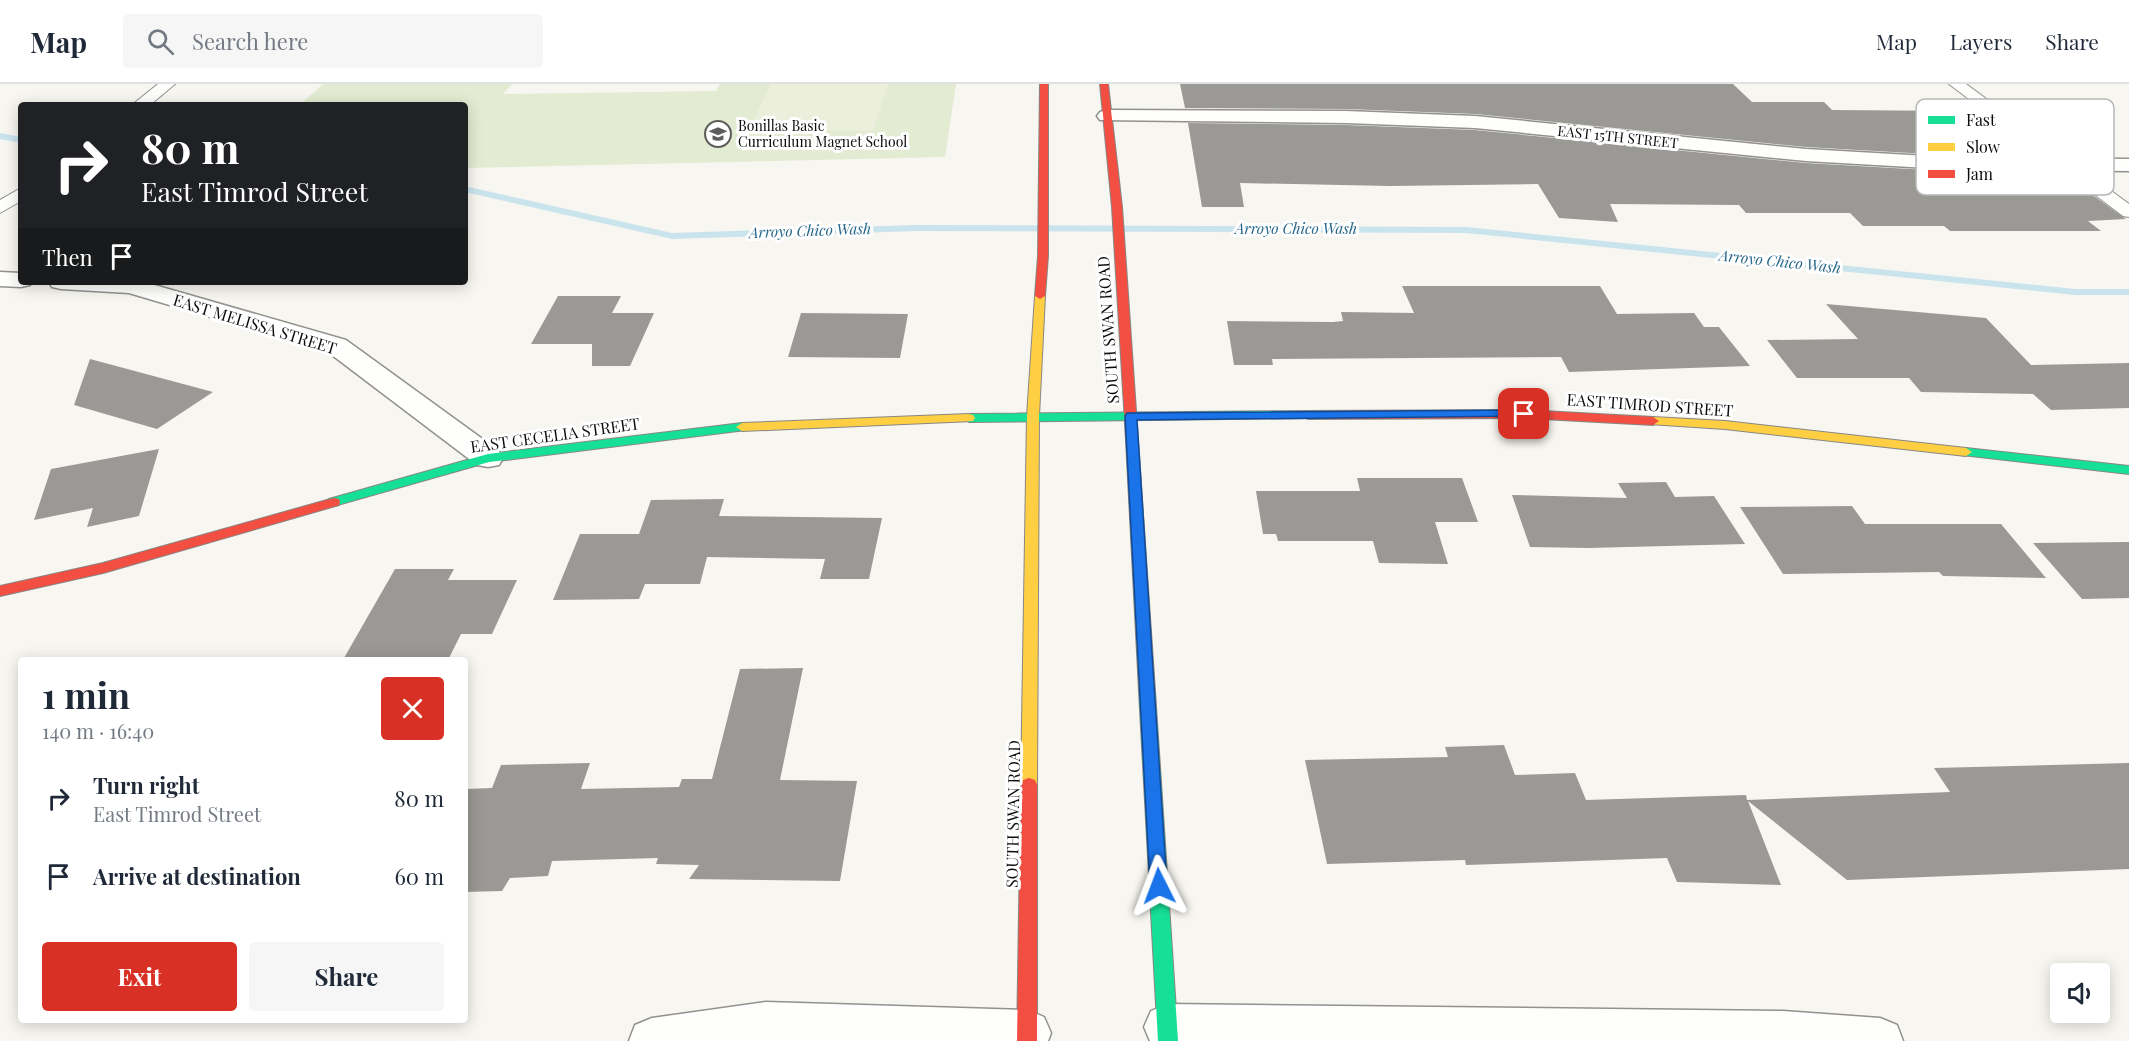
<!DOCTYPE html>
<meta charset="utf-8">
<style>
:root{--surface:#fff;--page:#f6f6f7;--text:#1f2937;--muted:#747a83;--line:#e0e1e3;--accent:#d93025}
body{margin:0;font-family:"Playfair Display",serif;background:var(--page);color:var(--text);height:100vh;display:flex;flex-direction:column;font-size:22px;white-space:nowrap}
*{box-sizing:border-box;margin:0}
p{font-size:20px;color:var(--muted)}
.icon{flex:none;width:33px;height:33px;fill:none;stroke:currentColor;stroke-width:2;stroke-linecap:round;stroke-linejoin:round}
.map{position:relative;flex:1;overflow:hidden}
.details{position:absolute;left:18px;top:573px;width:450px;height:366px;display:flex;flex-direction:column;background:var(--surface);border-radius:6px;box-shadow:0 3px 15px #0003}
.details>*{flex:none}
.guide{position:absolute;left:18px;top:18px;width:450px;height:183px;border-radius:6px;box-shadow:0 3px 15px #0003;background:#202124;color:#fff;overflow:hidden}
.fabs{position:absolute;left:2050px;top:879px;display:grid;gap:12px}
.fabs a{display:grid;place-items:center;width:60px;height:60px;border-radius:6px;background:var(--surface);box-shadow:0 3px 15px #0003;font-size:30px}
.pin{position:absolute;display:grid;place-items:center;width:51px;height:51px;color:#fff;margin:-26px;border-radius:12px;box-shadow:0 3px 9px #0006}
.me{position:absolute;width:66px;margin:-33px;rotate:357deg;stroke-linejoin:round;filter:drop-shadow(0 0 4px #0008)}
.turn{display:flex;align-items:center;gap:21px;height:126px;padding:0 24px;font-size:27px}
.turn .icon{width:78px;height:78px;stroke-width:2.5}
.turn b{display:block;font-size:42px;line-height:51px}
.then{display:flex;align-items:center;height:57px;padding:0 24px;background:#0003;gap:12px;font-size:22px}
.round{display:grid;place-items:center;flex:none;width:63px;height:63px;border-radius:6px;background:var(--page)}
.summary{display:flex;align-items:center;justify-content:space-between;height:102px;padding:0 24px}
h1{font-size:36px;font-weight:700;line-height:45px}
.cta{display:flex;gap:12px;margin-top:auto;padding:12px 24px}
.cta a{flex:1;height:69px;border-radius:6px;background:var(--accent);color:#fff;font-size:24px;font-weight:700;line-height:69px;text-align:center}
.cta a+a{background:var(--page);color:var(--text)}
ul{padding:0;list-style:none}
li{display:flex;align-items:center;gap:18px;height:78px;padding:0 24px}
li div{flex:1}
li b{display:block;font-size:22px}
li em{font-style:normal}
header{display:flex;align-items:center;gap:36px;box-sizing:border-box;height:84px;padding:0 30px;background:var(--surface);border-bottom:2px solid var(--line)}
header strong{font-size:28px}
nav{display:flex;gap:33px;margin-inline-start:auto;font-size:21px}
.search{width:420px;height:54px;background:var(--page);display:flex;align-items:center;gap:15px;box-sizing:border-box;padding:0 21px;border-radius:6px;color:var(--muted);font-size:22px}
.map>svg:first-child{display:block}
.green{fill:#e3ebd2}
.pitch{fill:#ecefdc}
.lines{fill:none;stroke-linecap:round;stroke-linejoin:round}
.stream{fill:#cae4ee;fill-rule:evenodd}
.building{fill:#9b9996}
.lane-casing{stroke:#92918e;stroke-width:2}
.street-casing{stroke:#92918e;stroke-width:3}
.fast-casing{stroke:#888785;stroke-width:2}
.slow-casing{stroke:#888785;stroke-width:2}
.jam-casing{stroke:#888785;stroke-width:2}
.lane{fill:#fefefd;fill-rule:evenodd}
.street{fill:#fefefd;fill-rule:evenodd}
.fast{fill:#16e098;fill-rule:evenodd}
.slow{fill:#ffcf43;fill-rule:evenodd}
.jam{fill:#f24e42;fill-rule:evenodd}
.route{fill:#1a73e8;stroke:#114b97;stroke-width:1.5}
.labels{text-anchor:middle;stroke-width:6;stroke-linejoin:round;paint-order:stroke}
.far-poi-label{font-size:14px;fill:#0b0b0b;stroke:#fff;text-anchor:start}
.far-street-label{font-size:14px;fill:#0b0b0b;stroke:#fff}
.far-water-label{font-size:15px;font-style:italic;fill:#26678b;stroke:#fff}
.street-label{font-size:16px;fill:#0b0b0b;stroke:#fff}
.key{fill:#fff;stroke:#b6b6b6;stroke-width:1.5}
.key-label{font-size:16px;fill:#0b0b0b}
</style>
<header>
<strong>Map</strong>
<div class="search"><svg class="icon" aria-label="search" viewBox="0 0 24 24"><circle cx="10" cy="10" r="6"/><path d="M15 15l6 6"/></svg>Search here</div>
<nav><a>Map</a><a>Layers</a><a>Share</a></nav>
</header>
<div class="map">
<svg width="2129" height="957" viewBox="0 0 2129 957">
<rect width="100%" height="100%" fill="#f8f6f0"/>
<polygon class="green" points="323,0 512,0 503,10 716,7 720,0 956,0 945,73 465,84 465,21 300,21"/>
<polygon class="pitch" points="771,0 888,0 873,47 749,46"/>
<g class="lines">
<g class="stream">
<polygon points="0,49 21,53 21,59 0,55"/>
<polygon points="465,102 672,149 917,141 1466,143 2075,205 2129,205 2129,211 2075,211 1466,149 917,147 672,155 465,108"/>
</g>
</g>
<g class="building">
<polygon points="1180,0 1733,0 1752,18 1824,18 1832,26 1965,27 1968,29 1984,29 2040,72 1945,71 1806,63 1475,30 1346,25 1185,24"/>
<polygon points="1188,39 1346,41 1475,46 1806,79 1945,87 2062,89 2126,135 2088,137 2101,147 1950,147 1944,142 1863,142 1850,129 1746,129 1739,121 1610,120 1618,138 1559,134 1538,100 1390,102 1240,99 1244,123 1202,123"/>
<polygon points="1402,202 1600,202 1617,230 1694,229 1704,243 1719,243 1750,282 1569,288 1561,273 1272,275 1273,281 1234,281 1227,237 1333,238 1343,237 1341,228 1414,229"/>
<polygon points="558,212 621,212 612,229 654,229 630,282 592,282 592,260 531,260"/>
<polygon points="1826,220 1986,234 2031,281 2129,279 2129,324 2051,326 2033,310 1921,308 1909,294 1797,294 1767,256 1858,255"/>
<polygon points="801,229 908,230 900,274 788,273"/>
<polygon points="90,275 213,308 157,345 74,321"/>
<polygon points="159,365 139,432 87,443 93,424 34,436 51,385"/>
<polygon points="1357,394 1462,394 1478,438 1435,438 1448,480 1379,479 1373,457 1278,457 1276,450 1263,450 1256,407 1360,407"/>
<polygon points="1666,398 1675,413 1714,412 1745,460 1588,464 1530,463 1512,411 1627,414 1618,399"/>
<polygon points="724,415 719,432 882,434 869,495 820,495 825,475 707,473 700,500 645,500 639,515 553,516 580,450 639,450 651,416"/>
<polygon points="1852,422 1865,440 2001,440 2046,494 1943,492 1939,488 1783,490 1740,423"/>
<polygon points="2129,458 2129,514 2082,515 2033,459"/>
<polygon points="395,485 454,485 448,496 517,496 492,550 461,550 449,574 344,574"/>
<polygon points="803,584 780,696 857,697 840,797 689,795 699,781 656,780 658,774 552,777 548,792 510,794 502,807 465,808 465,705 492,704 501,681 590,679 581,705 679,703 682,695 712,695 740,585"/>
<polygon points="1504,661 1515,691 1575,689 1586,716 1746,711 1747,716 1950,708 1934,684 2129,679 2129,785 1847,796 1748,717 1781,801 1677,798 1667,774 1466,781 1465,776 1327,780 1305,676 1448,673 1445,663"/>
</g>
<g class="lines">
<defs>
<g id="lane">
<polygon points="158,0 175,0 150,21 132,21"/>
<polygon points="1949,0 1966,0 2129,120 2129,133 2123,132"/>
<polygon points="21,104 21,117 0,129 0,116"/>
</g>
<g id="street">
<polygon points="1107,26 1346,27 1475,32 1806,65 1945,73 2129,75 2129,87 1945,85 1806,77 1475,44 1346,39 1100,36 1097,32 1100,28"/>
<polygon points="0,188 21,189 21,198 32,198 30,201 21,203 0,202"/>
<polygon points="49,198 144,198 346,256 499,367 503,374 499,381 488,383 477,381 328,268 129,209 61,205 52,203"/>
<polygon points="766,918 1028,926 1044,933 1051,949 1048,957 629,957 635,941 652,934"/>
<polygon points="1167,920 1783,927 1880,934 1897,941 1903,957 1150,957 1144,943 1151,927"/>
</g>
<g id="fast">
<polygon points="1308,327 1312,328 1314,331 1312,334 969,338 963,334 969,330"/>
<polygon points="742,339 746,340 748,343 746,346 489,378 334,422 328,418 329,415 488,370"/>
<polygon points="1966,364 2129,382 2129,390 1962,371 1960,368 1962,365"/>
<polygon points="1147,601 1152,603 1155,607 1178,957 1158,957 1139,607 1142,603"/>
</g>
<g id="slow">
<polygon points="1040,209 1045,212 1039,332 1037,701 1035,706 1029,708 1023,706 1021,701 1027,332 1035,212"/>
<polygon points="969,330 973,331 975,334 973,337 742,347 736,343 742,339"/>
<polygon points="1653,333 1725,337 1966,364 1972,368 1966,372 1725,345 1649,340 1647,337 1649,334"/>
<polygon points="1132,352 1138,356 1155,607 1152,611 1147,613 1142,611 1139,607 1126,356"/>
</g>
<g id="jam">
<polygon points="1040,0 1048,0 1048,172 1045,212 1040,215 1035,212 1038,172"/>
<polygon points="1100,0 1108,0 1122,123 1138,356 1132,360 1126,356 1112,123"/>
<polygon points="1524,326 1653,333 1659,337 1653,341 1524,334 1308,335 1302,331 1308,327"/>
<polygon points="334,414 339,415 340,418 339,421 103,489 0,512 0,502 103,479"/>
<polygon points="1029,694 1035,696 1037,701 1037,957 1017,957 1021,701 1023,696"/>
</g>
</defs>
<use href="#lane" class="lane-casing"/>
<use href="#street" class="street-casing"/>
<use href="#fast" class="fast-casing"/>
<use href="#slow" class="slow-casing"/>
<use href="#jam" class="jam-casing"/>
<use href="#lane" class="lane"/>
<use href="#street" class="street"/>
<use href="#fast" class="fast"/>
<use href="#slow" class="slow"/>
<use href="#jam" class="jam"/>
</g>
<polygon class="route" points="1524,326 1529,327 1529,332 1137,336 1167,802 1165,807 1159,810 1152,807 1150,802 1125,332 1127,329"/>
<defs>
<symbol id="school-ring" viewBox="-11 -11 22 22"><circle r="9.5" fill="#fff" stroke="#5e5d5b" stroke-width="1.5"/><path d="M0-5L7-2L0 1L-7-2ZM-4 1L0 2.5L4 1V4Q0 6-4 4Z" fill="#5e5d5b"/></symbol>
</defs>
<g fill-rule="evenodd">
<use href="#school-ring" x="703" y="35" width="30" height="30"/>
</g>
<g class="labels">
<g class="far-poi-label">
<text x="738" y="47">Bonillas Basic<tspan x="738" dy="16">Curriculum Magnet School</tspan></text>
</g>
<g class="far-street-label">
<text transform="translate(1618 53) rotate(6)" y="5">EAST 15TH STREET</text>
</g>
<g class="far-water-label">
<text x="1296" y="150">Arroyo Chico Wash</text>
<text transform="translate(810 147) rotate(-2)" y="5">Arroyo Chico Wash</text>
<text transform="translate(1780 178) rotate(6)" y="5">Arroyo Chico Wash</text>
</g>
<g class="street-label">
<text transform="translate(255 240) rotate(17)" y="6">EAST MELISSA STREET</text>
<text transform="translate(1108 246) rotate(-94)" y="6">SOUTH SWAN ROAD</text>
<text transform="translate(1650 321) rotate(4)" y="6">EAST TIMROD STREET</text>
<text transform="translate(555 351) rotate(-8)" y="6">EAST CECELIA STREET</text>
<text transform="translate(1013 730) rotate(-89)" y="6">SOUTH SWAN ROAD</text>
</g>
</g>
<rect x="1916" y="15" width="198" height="96" rx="9" class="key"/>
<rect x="1928" y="32" width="27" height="8" fill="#16e098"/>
<rect x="1928" y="59" width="27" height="8" fill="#ffcf43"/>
<rect x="1928" y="86" width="27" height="8" fill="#f24e42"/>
<g class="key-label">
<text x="1966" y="42">Fast</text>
<text x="1966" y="69">Slow</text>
<text x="1966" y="96">Jam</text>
</g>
</svg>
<div class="fabs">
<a><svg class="icon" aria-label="sound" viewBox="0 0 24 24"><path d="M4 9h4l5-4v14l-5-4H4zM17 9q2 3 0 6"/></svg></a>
</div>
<div class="pin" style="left:1524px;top:330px;background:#d93025"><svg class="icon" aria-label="arrive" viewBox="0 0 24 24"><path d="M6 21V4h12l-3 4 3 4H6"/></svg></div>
<svg class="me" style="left:1159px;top:802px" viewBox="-20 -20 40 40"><path d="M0-17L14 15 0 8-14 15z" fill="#1a73e8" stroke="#fff" stroke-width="4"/></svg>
<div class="guide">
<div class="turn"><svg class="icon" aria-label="right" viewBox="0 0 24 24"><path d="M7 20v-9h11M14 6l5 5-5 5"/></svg><div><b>80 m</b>East Timrod Street</div></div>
<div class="then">Then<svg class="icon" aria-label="arrive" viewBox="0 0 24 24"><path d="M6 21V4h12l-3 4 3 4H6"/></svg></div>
</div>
<section class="details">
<div class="summary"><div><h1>1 min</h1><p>140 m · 16:40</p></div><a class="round" style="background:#d93025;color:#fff"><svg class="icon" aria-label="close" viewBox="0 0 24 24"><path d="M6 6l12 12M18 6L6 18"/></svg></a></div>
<ul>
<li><svg class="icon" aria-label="right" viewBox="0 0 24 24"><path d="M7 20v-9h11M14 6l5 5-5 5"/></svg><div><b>Turn right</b><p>East Timrod Street</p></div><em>80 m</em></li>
<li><svg class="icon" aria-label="arrive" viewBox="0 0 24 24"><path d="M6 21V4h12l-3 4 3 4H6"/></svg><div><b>Arrive at destination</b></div><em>60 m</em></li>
</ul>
<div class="cta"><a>Exit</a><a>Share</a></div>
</section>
</div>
